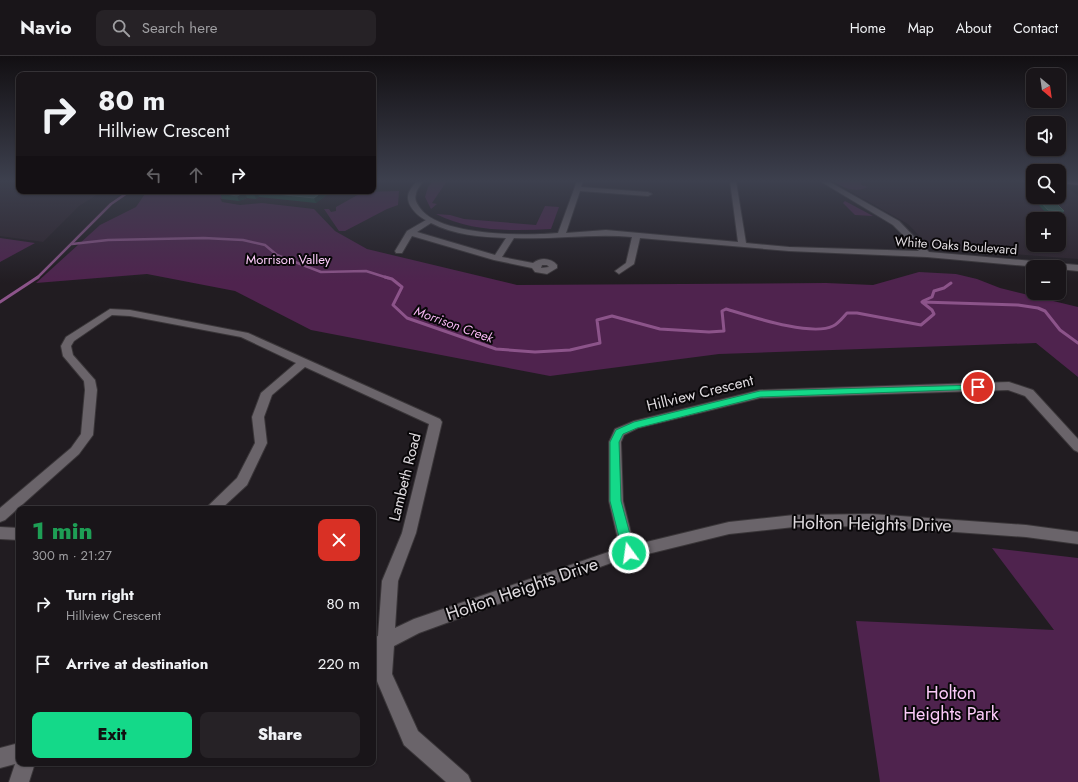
<!DOCTYPE html>
<meta charset="utf-8">
<style>
:root{--surface:#191519;--page:#262226;--text:#f1f3f6;--muted:#9f9fa2;--line:#373438;--accent:#14d989}
body{margin:0;font-family:Jost,sans-serif;background:var(--page);color:var(--text);height:100vh;display:flex;flex-direction:column;font-size:15px;white-space:nowrap}
*{box-sizing:border-box;margin:0}
p{font-size:13px;color:var(--muted)}
.icon{flex:none;width:22px;height:22px;fill:none;stroke:currentColor;stroke-width:2;stroke-linecap:round;stroke-linejoin:round}
.map{position:relative;flex:1;overflow:hidden}
.sheet{position:absolute;left:16px;top:450px;width:360px;height:260px;display:flex;flex-direction:column;background:var(--surface);border-radius:8px;box-shadow:0 1px 3px #0004,0 0 0 1px var(--line)}
.sheet>*{flex:none}
.banner{position:absolute;left:16px;top:16px;width:360px;height:122px;border-radius:8px;box-shadow:0 1px 3px #0004,0 0 0 1px var(--line);background:#191519;color:var(--text);overflow:hidden}
.needle{width:26px;rotate:151deg}
.controls{position:absolute;left:1026px;top:12px;display:grid;gap:8px}
.controls a{display:grid;place-items:center;width:40px;height:40px;border-radius:8px;background:var(--surface);box-shadow:0 1px 3px #0004,0 0 0 1px var(--line);font-size:20px}
.pin{position:absolute;display:grid;place-items:center;width:34px;height:34px;color:#fff;margin:-17px;border:2px solid #fff;border-radius:50%;box-shadow:0 1px 4px #0007}
.me{position:absolute;width:44px;margin:-22px;rotate:346deg;stroke-linejoin:round;filter:drop-shadow(0 0 3px #0008)}
.turn{display:flex;align-items:center;gap:14px;height:84px;padding:0 16px;font-size:18px}
.turn .icon{width:52px;height:52px;stroke-width:2.5}
.turn b{display:block;font-size:28px;line-height:34px}
.lanes{display:flex;align-items:center;height:38px;padding:0 16px;background:#0003;justify-content:center;gap:20px;direction:ltr}
.lanes .off{opacity:.35}
.round{display:grid;place-items:center;flex:none;width:42px;height:42px;border-radius:8px;background:var(--page)}
.overview{display:flex;align-items:center;justify-content:space-between;height:68px;padding:0 16px}
h1{font-size:24px;font-weight:800;line-height:30px;color:#1e9e55}
.action{display:flex;gap:8px;margin-top:auto;padding:8px 16px}
.action a{flex:1;height:46px;border-radius:8px;background:var(--accent);color:#111;font-size:16px;font-weight:800;line-height:46px;text-align:center}
.action a+a{background:var(--page);color:var(--text)}
ul{padding:0;list-style:none}
li{display:flex;align-items:center;gap:12px;height:60px;padding:0 16px}
li div{flex:1}
li b{display:block;font-size:15px}
li em{font-style:normal}
header{display:flex;align-items:center;gap:24px;box-sizing:border-box;height:56px;padding:0 20px;background:var(--surface);border-bottom:1px solid var(--line)}
header strong{font-size:19px}
nav{display:flex;gap:22px;margin-inline-start:auto;font-size:14px}
.search{width:280px;height:36px;background:var(--page);display:flex;align-items:center;gap:10px;box-sizing:border-box;padding:0 14px;border-radius:8px;color:var(--muted);font-size:15px}
.map>svg:first-child{display:block}
.built{fill:#2c222b;fill-rule:evenodd}
.green{fill:#4f234e}
.lines{fill:none;stroke-linecap:round;stroke-linejoin:round}
.stream-far1{stroke:#8c548a;stroke-width:2.5}
.stream{stroke:#8c548a;stroke-width:3}
.street-casing{stroke:#3a3639;stroke-width:2}
.primary-casing{stroke:#3a3639;stroke-width:2}
.street{fill:#6a646a;fill-rule:evenodd}
.primary{fill:#ac7baa;fill-rule:evenodd}
.wall{fill:#105136}
.shaded-wall{fill:#0d3626}
.building{fill:#266048;stroke:#437460}
.route{fill:#14d989;stroke:#0d8d59}
.labels{text-anchor:middle;stroke-width:4;stroke-linejoin:round;paint-order:stroke}
.far-street-label{font-size:13px;fill:#e0dce0;stroke:#090709}
.far-park-label{font-size:13px;fill:#fbcaf8;stroke:#090709}
.far-water-label{font-size:13px;font-style:italic;fill:#f7b7f4;stroke:#090709}
.street-label{font-size:15px;fill:#e0dce0;stroke:#090709}
.near-street-label{font-size:18px;fill:#e0dce0;stroke:#090709}
.near-park-label{font-size:18px;fill:#fbcaf8;stroke:#090709}
</style>
<header>
<strong>Navio</strong>
<div class="search"><svg class="icon" aria-label="search" viewBox="0 0 24 24"><circle cx="10" cy="10" r="6"/><path d="M15 15l6 6"/></svg>Search here</div>
<nav><a>Home</a><a>Map</a><a>About</a><a>Contact</a></nav>
</header>
<div class="map">
<svg width="1078" height="726" viewBox="0 0 1078 726">
<rect width="100%" height="100%" fill="#211c21"/>
<g class="built">
<polygon points="0,125 19,125 19,135 103,135 79,150 43,186 0,180"/>
<path d="M832,125H995L1033,129V141H1059V131L1068,132L1078,140V203L931,192L908,168ZM1033,163H1059V189H1033Z"/>
</g>
<g class="green">
<polygon points="433,125 447,125 432,147 437,148 431,153 425,141 428,131"/>
<path d="M833,125H861V129L868,131C855,137 844,132 833,125Z"/>
<polygon points="147,135 233,135 222,143 220,142 222,146 240,149 262,147 314,153 335,175 367,193 517,229 826,227 873,229 919,216 956,218 977,223 1000,232 1078,251 1078,321 1036,287 719,298 550,320 311,274 235,235 147,218 36,227 100,169 136,151"/>
<polygon points="399,135 398,149 387,153 345,175 339,175 324,153 329,153 331,156 336,155 336,151 363,136"/>
<polygon points="845,145 873,160 855,159 843,147"/>
<path d="M545,150L559,151L551,173C512,175 471,176 436,158L450,159L464,163L536,169Z"/>
<polygon points="0,182 35,187 0,206"/>
<polygon points="992,492 1078,502 1078,726 880,726 856,565 1054,574"/>
</g>
<g class="lines">
<g class="stream-far1">
<polyline points="72,188 108,184 204,182 243,184 265,189 277,199 321,216 366,215 388,222"/>
<polyline points="37,222 111,148 130,135"/>
</g>
<g class="stream">
<path d="M385,221L392,223L402,231L393,249L407,262L496,293L535,296L570,294L600,287L597,264L612,260L660,273L709,276L724,275L722,255L726,253C750,260 811,281 833,270C839,267 843,261 847,257H857L921,269L934,258L932,254L922,246L1018,249L1038,252L1045,255L1060,274L1078,287"/>
<polyline points="923,245 932,241 934,235 944,232 951,227"/>
<polyline points="0,246 38,221"/>
</g>
<defs>
<g id="street">
<path d="M417,125H423C421,129 416,134 416,138C414,144 417,147 420,152C439,180 526,180 558,177L577,125H583L581,131L648,136L652,138L648,140L580,135L566,177L606,174L738,186L730,125H736L746,187L789,191L919,195L893,169L820,125H828L899,165L929,196L1078,209V215L1059,213V211H1039L927,201L789,195L640,182L634,208L619,218L615,215L626,207L632,181C593,177 554,184 514,182L502,201L533,207C541,201 551,202 557,209V212L547,218L535,216L532,212L494,204L412,180L402,197H396L395,195L407,175L426,164C417,160 404,147 409,136C411,132 414,128 417,125ZM431,167C454,179 481,181 506,182L495,199L417,176ZM542,209H547L549,211L541,212Z"/>
<polygon points="110,253 130,254 248,277 440,363 442,366 416,477 398,525 395,572 414,563 620,492 609,445 609,386 615,373 634,365 760,334 1009,326 1033,334 1078,383 1078,396 1074,394 1025,340 1008,334 760,342 638,372 624,379 621,386 623,445 634,489 729,466 794,459 872,458 1026,469 1078,476 1078,488 1026,481 872,470 794,471 729,478 611,507 419,577 394,590 392,618 418,675 468,719 471,726 446,726 404,689 374,618 376,596 373,597 373,581 378,580 382,525 402,477 429,368 305,311 272,339 264,361 267,387 247,429 221,453 205,453 237,422 255,387 252,361 261,337 296,307 241,281 130,260 112,259 74,285 71,290 73,299 95,324 97,334 93,379 79,398 5,464 0,466 0,452 71,392 81,378 85,334 84,325 63,300 61,290 66,281"/>
<polygon points="0,471 19,472 19,484 0,483"/>
<polygon points="19,687 19,707 35,707 29,726 9,726 15,708 0,712 0,692"/>
</g>
<polygon id="primary" points="1059,125 1078,125 1078,129 1059,127"/>
</defs>
<use href="#street" class="street-casing"/>
<use href="#primary" class="primary-casing"/>
<use href="#street" class="street"/>
<use href="#primary" class="primary"/>
</g>
<g class="wall">
<polygon points="224,135 332,135 316,147 259,141 256,143 247,142 239,145 222,143 220,137"/>
<polygon points="1038,143 1064,155 1062,158 1046,157 1036,146"/>
</g>
<g class="shaded-wall">
<polygon points="323,135 332,135 316,147 314,142"/>
<polygon points="245,136 247,142 239,145 237,140"/>
<polygon points="257,136 259,141 256,143 254,138"/>
</g>
<g class="building">
<polygon points="224,135 323,135 314,142 257,136 254,138 245,136 237,140 220,137"/>
<polygon points="1038,143 1053,144 1064,155 1048,154"/>
</g>
<linearGradient id="sky" x2="0" y2="1"><stop stop-color="#120f12"/><stop offset="0.55" stop-color="#3d404e"/><stop offset="1" stop-color="#3d404e" stop-opacity="0"/></linearGradient>
<rect width="1078" height="227" fill="url(#sky)"/>
<polygon class="route" points="978,329 981,329 981,333 760,341 637,372 623,378 619,386 621,445 635,497 633,500 629,502 625,500 623,497 610,445 610,386 616,374 634,366 760,335"/>
<g class="labels">
<g class="far-street-label">
<text transform="translate(956 189) rotate(4)" y="5">White Oaks Boulevard</text>
</g>
<g class="far-park-label">
<text x="288" y="208">Morrison Valley</text>
</g>
<g class="far-water-label">
<text transform="translate(454 268) rotate(20)" y="5">Morrison Creek</text>
</g>
<g class="street-label">
<text transform="translate(700 337) rotate(-14)" y="5">Hillview Crescent</text>
<text transform="translate(405 421) rotate(-76)" y="5">Lambeth Road</text>
</g>
<g class="near-street-label">
<text transform="translate(872 468) rotate(1)" y="6">Holton Heights Drive</text>
<text transform="translate(522 533) rotate(-19)" y="6">Holton Heights Drive</text>
</g>
<g class="near-park-label">
<text x="951" y="643">Holton<tspan x="951" dy="21">Heights Park</tspan></text>
</g>
</g>
</svg>
<div class="controls">
<a><svg class="needle" viewBox="-14 -14 28 28"><path d="M0-13l5 13h-10z" fill="#e53935"/><path d="M0 13l5-13h-10z" fill="#9f9fa2"/></svg></a>
<a><svg class="icon" aria-label="sound" viewBox="0 0 24 24"><path d="M4 9h4l5-4v14l-5-4H4zM17 9q2 3 0 6"/></svg></a>
<a><svg class="icon" aria-label="search" viewBox="0 0 24 24"><circle cx="10" cy="10" r="6"/><path d="M15 15l6 6"/></svg></a>
<a>+</a>
<a>−</a>
</div>
<div class="pin" style="left:978px;top:331px;background:#d93025"><svg class="icon" aria-label="arrive" viewBox="0 0 24 24"><path d="M6 21V4h12l-3 4 3 4H6"/></svg></div>
<svg class="me" style="left:629px;top:497px" viewBox="-20 -20 40 40"><circle r="17" fill="#14d989" stroke="#fff" stroke-width="3"/><path d="M0-11L8 9 0 5-8 9z" fill="#fff"/></svg>
<div class="banner">
<div class="turn"><svg class="icon" aria-label="right" viewBox="0 0 24 24"><path d="M7 20v-9h11M14 6l5 5-5 5"/></svg><div><b>80 m</b>Hillview Crescent</div></div>
<div class="lanes"><svg class="icon off" aria-label="left" viewBox="0 0 24 24"><path d="M17 20v-9H6M10 6l-5 5 5 5"/></svg><svg class="icon off" aria-label="ahead" viewBox="0 0 24 24"><path d="M12 20V5M6 11l6-6 6 6"/></svg><svg class="icon" aria-label="right" viewBox="0 0 24 24"><path d="M7 20v-9h11M14 6l5 5-5 5"/></svg></div>
</div>
<section class="sheet">
<div class="overview"><div><h1>1 min</h1><p>300 m · 21:27</p></div><a class="round" style="background:#d93025;color:#fff"><svg class="icon" aria-label="close" viewBox="0 0 24 24"><path d="M6 6l12 12M18 6L6 18"/></svg></a></div>
<ul>
<li><svg class="icon" aria-label="right" viewBox="0 0 24 24"><path d="M7 20v-9h11M14 6l5 5-5 5"/></svg><div><b>Turn right</b><p>Hillview Crescent</p></div><em>80 m</em></li>
<li><svg class="icon" aria-label="arrive" viewBox="0 0 24 24"><path d="M6 21V4h12l-3 4 3 4H6"/></svg><div><b>Arrive at destination</b></div><em>220 m</em></li>
</ul>
<div class="action"><a>Exit</a><a>Share</a></div>
</section>
</div>
